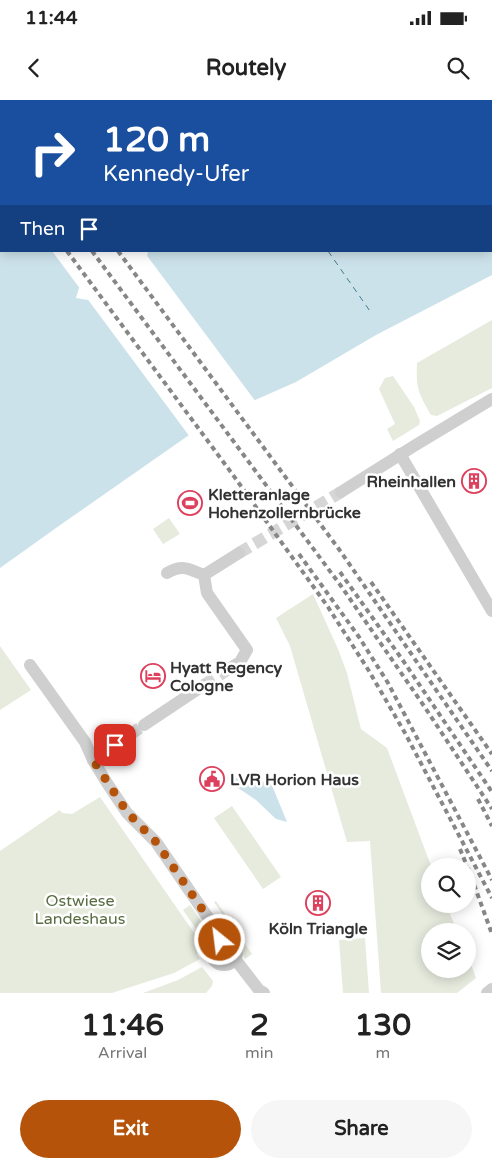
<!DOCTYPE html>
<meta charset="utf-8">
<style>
:root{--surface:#fff;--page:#f6f6f6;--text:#222;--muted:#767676;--accent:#b45309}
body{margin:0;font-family:"Varela Round",sans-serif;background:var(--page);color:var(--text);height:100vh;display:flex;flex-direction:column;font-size:19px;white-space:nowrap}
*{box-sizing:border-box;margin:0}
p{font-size:16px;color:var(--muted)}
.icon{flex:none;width:28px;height:28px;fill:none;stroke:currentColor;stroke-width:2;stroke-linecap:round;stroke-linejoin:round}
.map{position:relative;height:893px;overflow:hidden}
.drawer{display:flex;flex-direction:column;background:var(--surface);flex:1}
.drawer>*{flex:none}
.guide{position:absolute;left:0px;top:0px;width:492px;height:152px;box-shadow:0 2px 12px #0003;background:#1a4fa0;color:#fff;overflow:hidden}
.controls{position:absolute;left:421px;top:758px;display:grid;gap:10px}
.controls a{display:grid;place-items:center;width:55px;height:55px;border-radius:50%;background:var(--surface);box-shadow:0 2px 12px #0003;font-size:25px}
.pin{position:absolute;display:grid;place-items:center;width:42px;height:42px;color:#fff;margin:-21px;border-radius:10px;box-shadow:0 2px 8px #0006}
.me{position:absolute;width:55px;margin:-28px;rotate:331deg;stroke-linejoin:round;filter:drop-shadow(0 0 4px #0008)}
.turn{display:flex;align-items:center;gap:18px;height:105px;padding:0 20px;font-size:22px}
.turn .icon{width:65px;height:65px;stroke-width:2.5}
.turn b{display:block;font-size:35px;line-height:42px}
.then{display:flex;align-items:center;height:48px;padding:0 20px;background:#0003;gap:10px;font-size:19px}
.eta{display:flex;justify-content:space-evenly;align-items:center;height:85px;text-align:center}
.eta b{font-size:30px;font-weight:700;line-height:35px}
.primary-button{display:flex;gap:10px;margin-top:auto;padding:10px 20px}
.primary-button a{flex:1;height:58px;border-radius:30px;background:var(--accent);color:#fff;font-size:20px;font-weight:700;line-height:58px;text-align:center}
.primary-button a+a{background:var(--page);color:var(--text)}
.status{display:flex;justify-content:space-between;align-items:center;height:35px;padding:0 25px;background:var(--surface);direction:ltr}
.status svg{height:14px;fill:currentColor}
header{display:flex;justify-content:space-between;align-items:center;height:65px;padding:0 20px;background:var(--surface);font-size:22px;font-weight:700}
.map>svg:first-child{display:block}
.green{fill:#e6ebde}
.water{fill:#cce2ea;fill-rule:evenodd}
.pier{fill:#fff}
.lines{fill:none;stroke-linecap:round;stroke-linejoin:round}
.ferry{stroke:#437b91;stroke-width:1;stroke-dasharray:6 5;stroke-linecap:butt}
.minor-tunnel{stroke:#d6d6d6;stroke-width:12;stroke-dasharray:12 6;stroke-linecap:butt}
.minor{stroke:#cfcfcf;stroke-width:12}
.rail{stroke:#878787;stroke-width:4;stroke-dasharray:5 4;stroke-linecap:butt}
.route{stroke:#b45309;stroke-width:9;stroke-dasharray:0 16.2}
.labels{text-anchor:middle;stroke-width:5;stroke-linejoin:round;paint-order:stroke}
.poi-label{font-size:16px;font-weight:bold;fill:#323232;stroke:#fff;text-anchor:start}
.park-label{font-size:16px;fill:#596c41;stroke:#fff}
</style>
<div class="status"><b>11:44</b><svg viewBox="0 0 49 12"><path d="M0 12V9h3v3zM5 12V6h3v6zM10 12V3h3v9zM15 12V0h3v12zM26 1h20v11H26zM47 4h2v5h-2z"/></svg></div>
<header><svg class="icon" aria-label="back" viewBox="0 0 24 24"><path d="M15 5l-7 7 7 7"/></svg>Routely<svg class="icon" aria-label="search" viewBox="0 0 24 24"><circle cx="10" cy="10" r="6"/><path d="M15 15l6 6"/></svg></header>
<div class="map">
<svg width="492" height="893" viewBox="0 0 492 893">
<rect width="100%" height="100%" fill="#fff"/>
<g class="green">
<path d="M492,220V288L437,316L431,315C418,292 416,289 417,263Z"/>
<polygon points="393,276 414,307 420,321 419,325 393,341 387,329 395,324 379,289 385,278"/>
<polygon points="169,418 180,434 163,444 153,429"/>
<polygon points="313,494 338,549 347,573 361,629 387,648 431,766 430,766 430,804 446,804 457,831 430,831 430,869 468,869 468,856 476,878 457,893 381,893 370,741 347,742 290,546 276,518"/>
<polygon points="0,546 31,590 0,610"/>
<polygon points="100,697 199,840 197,855 200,859 174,873 112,893 0,893 0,751 60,710 62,713 72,714"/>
<polygon points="232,706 281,777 263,789 214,718"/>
<path d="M216,801L252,854L245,859C242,853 241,845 237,840C230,832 224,830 219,819L223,815L214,802Z"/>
<path d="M190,805C199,817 207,828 206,843L183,810Z"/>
<polygon points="365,838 369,893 343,893 339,840"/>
<polygon points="202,867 213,881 212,886 206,893 143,893 178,880"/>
</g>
<g class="water">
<path d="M0,0H492V175L376,235L296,282L212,319L56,428L0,468ZM1,1H491V151H148L147,157L88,200L76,198L79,188L132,151H1Z"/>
<polygon points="228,677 271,683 287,722 276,719 256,700 232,684"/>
</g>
<g class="pier">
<polygon points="52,151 135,151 81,190"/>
<polygon points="145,153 256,302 214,321 190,337 86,197 145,155"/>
</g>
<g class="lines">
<g class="ferry">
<polyline points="223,0 223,1"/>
<polyline points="328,151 372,214"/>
</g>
<g class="minor-tunnel">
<polyline points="239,453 341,392"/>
<polyline points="204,585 232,567"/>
<polyline points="115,645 144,625"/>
</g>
<g class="minor">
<polyline points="400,354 492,511"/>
<polyline points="341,392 414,346 492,299"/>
<path d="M167,473C183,464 188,469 204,475"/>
<polyline points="204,475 207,493 247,550 240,562 232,567"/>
<polyline points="204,475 239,453"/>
<polyline points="30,565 85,642 93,660 107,683 127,713 156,742 211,822 220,840"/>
<polyline points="144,625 204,585"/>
<polyline points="93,660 115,645"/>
<circle cx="224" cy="852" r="13"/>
<polyline points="235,859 259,890 264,893"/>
<polyline points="487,893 492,889"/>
</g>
<g class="rail">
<polyline points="13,0 14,1"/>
<polyline points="0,17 1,18"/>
<polyline points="0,28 1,29"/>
<polyline points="0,50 1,52"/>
<polyline points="0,61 1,63"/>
<polyline points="67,151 233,375 328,507 369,571 405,633 492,798"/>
<polyline points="92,151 341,486 424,606 492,709"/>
<polyline points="118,151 341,452 492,671"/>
<polyline points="299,454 359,537 388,583 492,780"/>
<polyline points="340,472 404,562 492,692"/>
<polyline points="371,482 492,654"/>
<polyline points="478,699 492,726"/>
<polyline points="460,749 467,766"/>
<polyline points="468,768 492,834"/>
</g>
</g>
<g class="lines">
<polyline class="route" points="115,645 93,660 127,712 156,742 211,822 220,840"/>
</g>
<defs>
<symbol id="building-ring" viewBox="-11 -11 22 22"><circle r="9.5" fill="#fff" stroke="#dd405c" stroke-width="1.5"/><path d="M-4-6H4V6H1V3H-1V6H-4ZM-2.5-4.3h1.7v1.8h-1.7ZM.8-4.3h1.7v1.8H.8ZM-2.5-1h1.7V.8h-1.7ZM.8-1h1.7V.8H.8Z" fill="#dd405c"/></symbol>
<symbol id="stadium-ring" viewBox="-11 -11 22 22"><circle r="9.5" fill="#fff" stroke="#dd405c" stroke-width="1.5"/><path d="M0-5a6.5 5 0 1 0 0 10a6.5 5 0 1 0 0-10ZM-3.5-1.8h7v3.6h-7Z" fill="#dd405c"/></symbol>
<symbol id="hotel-ring" viewBox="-11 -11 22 22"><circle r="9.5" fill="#fff" stroke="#dd405c" stroke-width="1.5"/><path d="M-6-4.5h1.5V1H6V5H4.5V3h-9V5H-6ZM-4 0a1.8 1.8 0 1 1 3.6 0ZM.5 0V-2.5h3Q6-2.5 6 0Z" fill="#dd405c"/></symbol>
<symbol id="civic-ring" viewBox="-11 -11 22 22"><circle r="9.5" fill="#fff" stroke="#dd405c" stroke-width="1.5"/><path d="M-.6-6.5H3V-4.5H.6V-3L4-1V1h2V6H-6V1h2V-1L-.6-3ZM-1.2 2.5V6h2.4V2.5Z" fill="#dd405c"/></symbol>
</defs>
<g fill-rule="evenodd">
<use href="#building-ring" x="460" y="367" width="28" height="28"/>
<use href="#stadium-ring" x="176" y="389" width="28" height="28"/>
<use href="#hotel-ring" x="139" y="562" width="28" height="28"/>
<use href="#civic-ring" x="198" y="665" width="28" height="28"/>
<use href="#building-ring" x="304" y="789" width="28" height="28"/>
</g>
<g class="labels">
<g class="poi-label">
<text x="456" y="387" text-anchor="end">Rheinhallen</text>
<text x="208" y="400">Kletteranlage<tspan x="208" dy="18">Hohenzollernbrücke</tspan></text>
<text x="170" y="573">Hyatt Regency<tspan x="170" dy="18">Cologne</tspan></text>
<text x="230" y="685">LVR Horion Haus</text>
<text x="318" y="834" text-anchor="middle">Köln Triangle</text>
</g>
<g class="park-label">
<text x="80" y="806">Ostwiese<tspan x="80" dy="18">Landeshaus</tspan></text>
</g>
</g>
</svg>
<div class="controls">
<a><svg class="icon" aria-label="search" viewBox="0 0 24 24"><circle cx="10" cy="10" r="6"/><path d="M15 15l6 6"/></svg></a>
<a><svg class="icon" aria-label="layers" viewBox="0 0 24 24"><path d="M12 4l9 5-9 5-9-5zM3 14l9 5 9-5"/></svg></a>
</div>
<div class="pin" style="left:115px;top:645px;background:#d93025"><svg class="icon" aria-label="arrive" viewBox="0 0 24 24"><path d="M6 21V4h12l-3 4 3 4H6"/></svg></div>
<svg class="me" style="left:220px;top:840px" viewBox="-20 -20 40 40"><circle r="17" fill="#b45309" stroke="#fff" stroke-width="3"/><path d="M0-11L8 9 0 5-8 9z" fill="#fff"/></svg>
<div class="guide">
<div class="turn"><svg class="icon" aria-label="right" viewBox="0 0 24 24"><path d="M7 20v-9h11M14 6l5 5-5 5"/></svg><div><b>120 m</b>Kennedy-Ufer</div></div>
<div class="then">Then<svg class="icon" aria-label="arrive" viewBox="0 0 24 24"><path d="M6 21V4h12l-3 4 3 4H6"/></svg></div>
</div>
</div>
<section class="drawer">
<div class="eta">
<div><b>11:46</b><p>Arrival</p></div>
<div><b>2</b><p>min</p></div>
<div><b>130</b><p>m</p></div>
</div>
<div class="primary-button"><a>Exit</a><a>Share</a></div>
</section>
